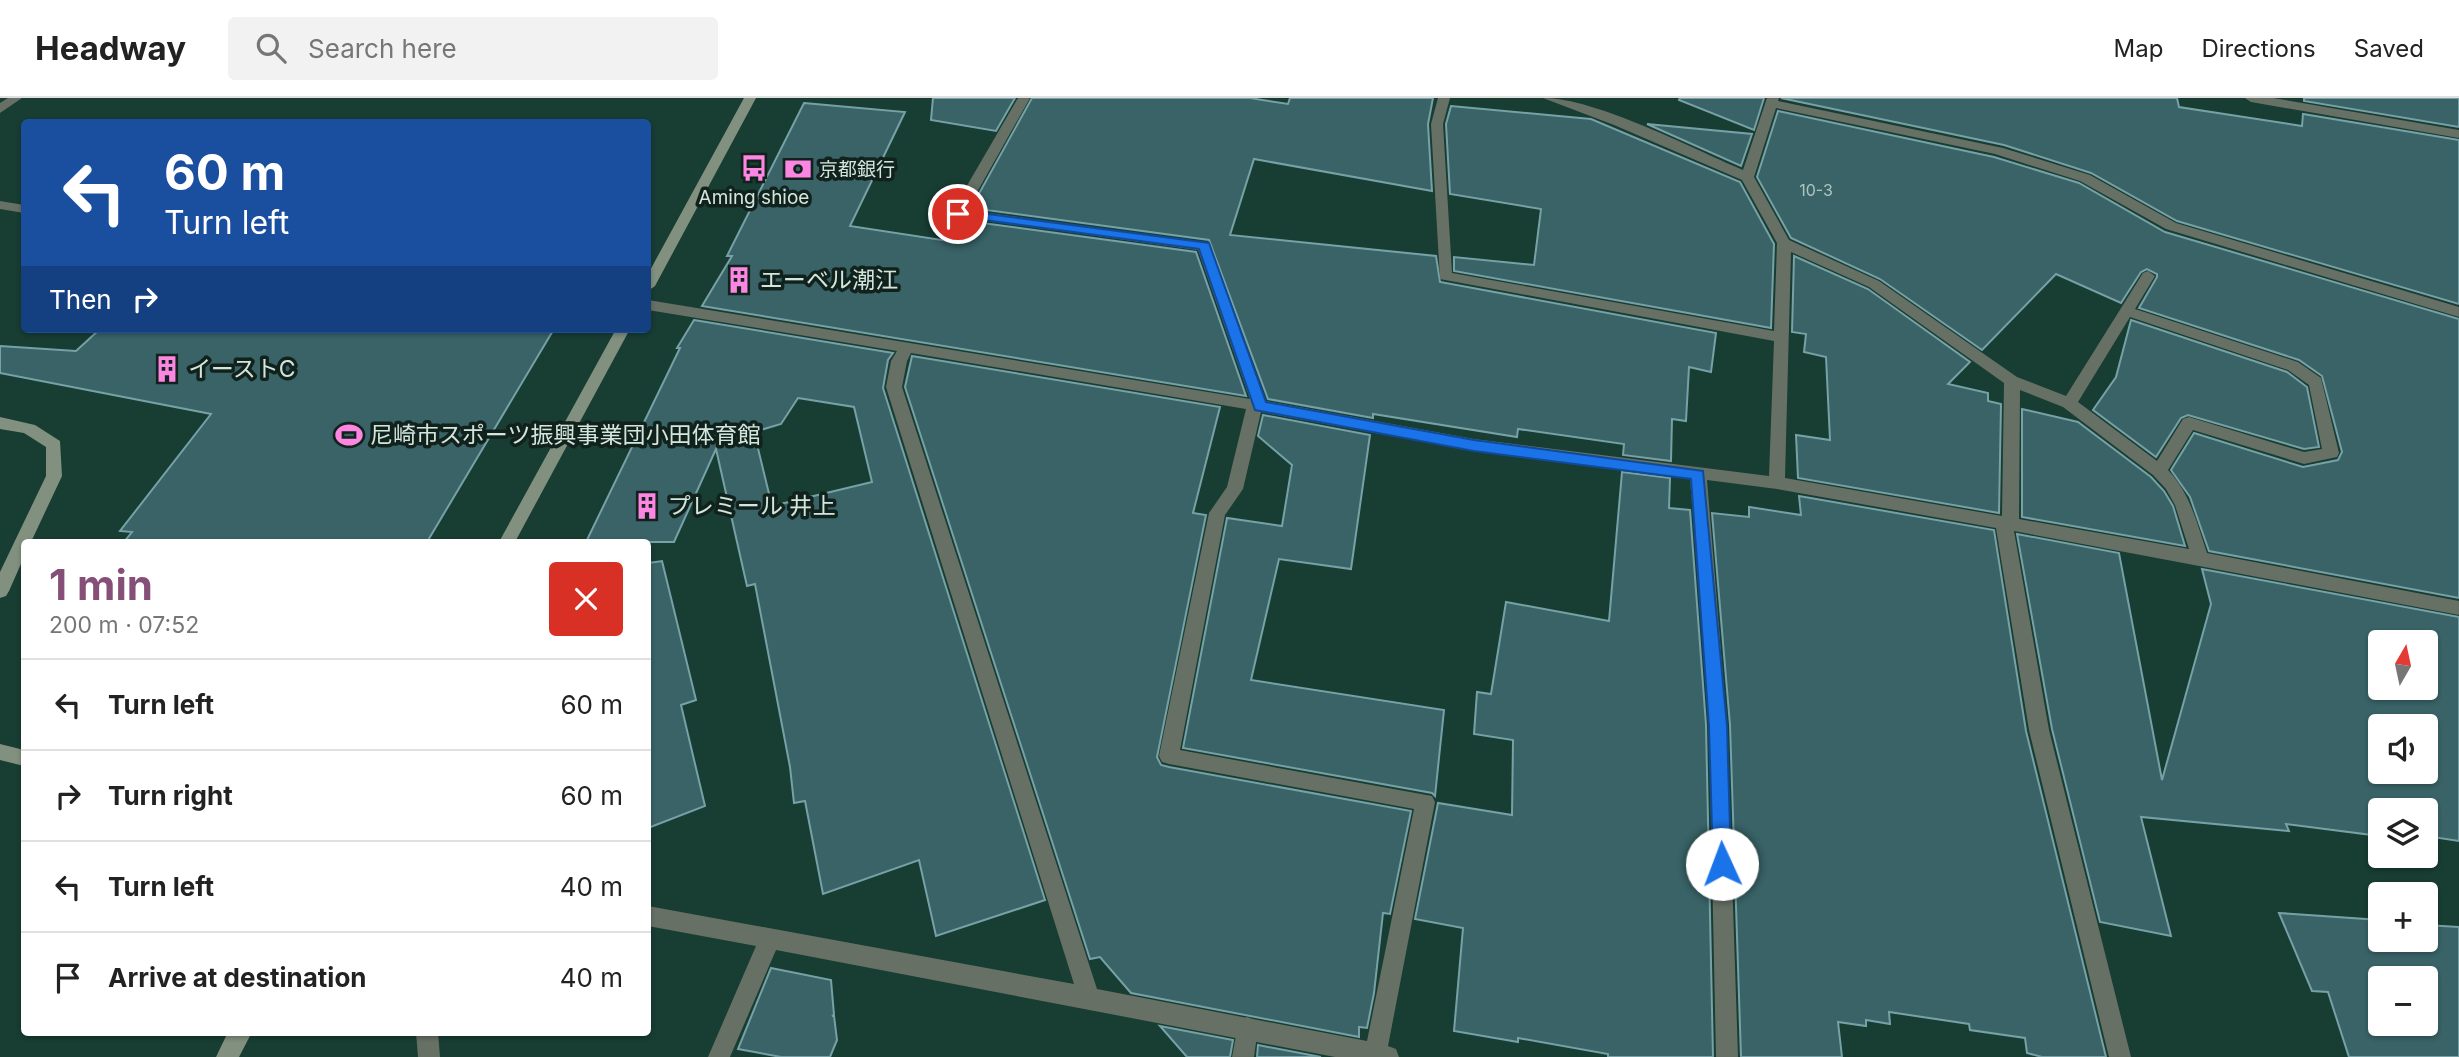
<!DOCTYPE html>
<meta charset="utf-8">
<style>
:root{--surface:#fff;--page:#f2f2f2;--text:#222;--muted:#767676;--line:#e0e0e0;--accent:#854f78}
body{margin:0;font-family:Inter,"Noto Sans JP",sans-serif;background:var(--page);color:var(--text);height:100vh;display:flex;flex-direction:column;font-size:26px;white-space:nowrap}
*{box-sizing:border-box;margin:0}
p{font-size:23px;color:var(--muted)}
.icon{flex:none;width:38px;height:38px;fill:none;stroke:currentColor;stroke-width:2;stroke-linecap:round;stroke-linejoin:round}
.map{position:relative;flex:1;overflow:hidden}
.side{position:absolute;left:21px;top:441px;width:630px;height:497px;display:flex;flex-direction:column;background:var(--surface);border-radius:7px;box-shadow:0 2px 5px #0004}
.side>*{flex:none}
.hud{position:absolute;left:21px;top:21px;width:630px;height:214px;border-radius:7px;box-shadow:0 2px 5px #0004;background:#1a4fa0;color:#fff;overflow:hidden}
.needle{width:46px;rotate:9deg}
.fabs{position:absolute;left:2368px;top:532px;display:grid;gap:14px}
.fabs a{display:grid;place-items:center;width:70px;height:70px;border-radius:7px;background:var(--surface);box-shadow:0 2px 5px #0004;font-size:35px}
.pin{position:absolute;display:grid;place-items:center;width:60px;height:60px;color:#fff;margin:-30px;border:4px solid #fff;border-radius:50%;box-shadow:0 2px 7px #0007}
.me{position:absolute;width:77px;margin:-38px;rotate:358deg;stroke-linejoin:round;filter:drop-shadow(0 0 5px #0008)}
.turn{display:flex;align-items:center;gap:24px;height:147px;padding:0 28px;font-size:32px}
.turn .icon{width:91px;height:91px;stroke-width:2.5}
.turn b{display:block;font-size:49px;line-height:60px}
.then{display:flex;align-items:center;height:66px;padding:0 28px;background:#0003;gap:14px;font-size:26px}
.round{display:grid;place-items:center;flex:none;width:74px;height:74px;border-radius:7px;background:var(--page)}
.overview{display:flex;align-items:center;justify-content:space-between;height:119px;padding:0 28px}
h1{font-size:42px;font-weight:700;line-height:52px;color:var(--accent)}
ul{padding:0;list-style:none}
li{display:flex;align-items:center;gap:21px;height:91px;padding:0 28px;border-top:2px solid var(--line)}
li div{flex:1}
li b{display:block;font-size:26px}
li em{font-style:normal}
header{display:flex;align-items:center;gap:42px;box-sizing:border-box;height:98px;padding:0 35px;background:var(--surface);border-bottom:2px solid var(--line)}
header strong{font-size:33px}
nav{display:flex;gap:38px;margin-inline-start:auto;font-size:24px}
.search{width:490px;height:63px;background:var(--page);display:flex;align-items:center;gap:18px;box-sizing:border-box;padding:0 24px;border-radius:7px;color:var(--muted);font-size:26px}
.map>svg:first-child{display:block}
.building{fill:#396367;stroke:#76a1a6;stroke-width:2;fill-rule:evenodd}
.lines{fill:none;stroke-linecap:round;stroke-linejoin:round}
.lane{fill:#677065;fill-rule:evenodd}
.street{fill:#677065;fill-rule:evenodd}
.secondary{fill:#82917f;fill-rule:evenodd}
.route{fill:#1a73e8;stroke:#114b97;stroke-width:2}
.labels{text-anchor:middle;stroke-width:7;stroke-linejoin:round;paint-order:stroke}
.far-number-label{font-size:16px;fill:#acc5c0}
.far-poi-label{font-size:19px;fill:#d2e6de;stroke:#11211c;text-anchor:start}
.poi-label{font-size:23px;fill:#d2e6de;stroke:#11211c;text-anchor:start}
</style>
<header>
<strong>Headway</strong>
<div class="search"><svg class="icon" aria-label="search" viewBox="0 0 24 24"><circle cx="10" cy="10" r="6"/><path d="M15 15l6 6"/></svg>Search here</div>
<nav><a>Map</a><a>Directions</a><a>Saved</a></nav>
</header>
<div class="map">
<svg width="2459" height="959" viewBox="0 0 2459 959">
<rect width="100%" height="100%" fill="#183d33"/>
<g class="building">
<polygon points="933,0 1015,0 996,33 931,22"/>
<polygon points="1032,0 1250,0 1288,6 1290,0 1433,0 1428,26 1432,93 1254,61 1230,137 1436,158 1440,184 1716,235 1711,274 1689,269 1686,323 1672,321 1671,363 1623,357 1624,346 1518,331 1517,339 1373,316 1373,320 1268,301 1209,142 971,110"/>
<polygon points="1680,0 1764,0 1754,32 1679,2"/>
<polygon points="1781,0 2177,0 2179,9 2302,28 2303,16 2459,42 2459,206 2177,123 2091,75 2004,47"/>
<polygon points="2304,0 2459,0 2459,29 2304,3"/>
<polygon points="804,5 905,14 850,128 948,143 960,122 1196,154 1246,298 702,208 732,158 727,158"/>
<polygon points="1451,8 1591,21 1740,84 1774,146 1771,230 1454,173 1454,159 1534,167 1541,111 1450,96 1446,26"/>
<polygon points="1778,13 1994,59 2079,85 2165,134 2459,221 2459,500 2209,453 2190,399 2171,372 2194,335 2303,369 2338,362 2342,354 2322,278 2299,262 2139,210 2157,179 2157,176 2147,171 2141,174 2121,205 2056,176 1982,252 1880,181 1791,140 1757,79"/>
<polygon points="1647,26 1752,36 1741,68"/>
<polygon points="1794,158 1868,191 1970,264 1948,286 1988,295 1988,303 2001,306 1999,415 1798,380 1796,337 1830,342 1826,259 1804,254 1806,236 1792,234"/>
<path d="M694,222L893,255L888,262L883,290L1045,802L936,838L919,762L823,796L805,703L794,705L790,669L755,486L747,488L716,351L674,444H586L680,250H677ZM798,300L854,309L872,384L772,408L754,334L781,326Z"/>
<polygon points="2131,222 2287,274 2307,289 2319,349 2304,351 2188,317 2181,320 2156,359 2093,312 2116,279"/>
<polygon points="100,231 554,231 427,444 124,444 132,434 120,433 211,316 0,275 0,248 76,253"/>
<polygon points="912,258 1220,309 1193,415 1206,417 1157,659 1161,667 1169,669 1411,713 1390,816 1383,815 1374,895 1367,930 1359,929 1359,939 1131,895 1100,859 1090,861 905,289"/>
<polygon points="2022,311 2078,324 2151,379 2164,393 2173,408 2185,448 2022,419"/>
<polygon points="1263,317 1370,337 1351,471 1279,461 1251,582 1444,612 1435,698 1432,695 1183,650 1227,420 1282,428 1292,367 1258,338"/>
<polygon points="1622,374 1670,380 1669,410 1690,412 1706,627 1713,959 1608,959 1608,956 1518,940 1518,944 1454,933 1463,830 1415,821 1438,705 1512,717 1513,642 1474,636 1477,594 1491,596 1506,504 1609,523"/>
<polygon points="1799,398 1994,432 2026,633 2106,959 2042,959 2027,955 2025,940 1970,932 1969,926 1889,914 1890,926 1866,922 1866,928 1838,924 1842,959 1741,959 1730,627 1712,415 1749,419 1749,409 1801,417"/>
<path d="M2017,436L2119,455L2162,682L2211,506L2202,471L2459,519V743L2426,738V712H2380V738L2286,726L2289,733L2141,719L2171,838L2100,824L2052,631ZM2380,544H2426V590H2380ZM2380,628H2426V674H2380Z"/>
<polygon points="662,463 696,602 681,607 705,708 648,730 648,465"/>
<path d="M2279,815L2380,822V842H2426V827L2459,829V959H2349L2328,894L2312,893ZM2380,880H2426V926H2380Z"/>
<polygon points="771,870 831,882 834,917 832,918 834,918 837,942 830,959 781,959 738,951"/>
<polygon points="1160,928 1233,942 1230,959 1187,959"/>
<polygon points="1258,947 1321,959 1257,959"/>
</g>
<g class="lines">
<polygon class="lane" points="1247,919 1255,922 1258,930 1254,959 1232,959 1239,922"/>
<g class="street">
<polygon points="8,0 22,0 0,15 0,5"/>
<path d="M1018,0H1030L967,112L1209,145L1266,303L1474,341L1769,378L1774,243L1440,181L1431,26L1438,0H1450L1443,26L1452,175L1774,233L1777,145L1742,82L1614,27L1543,0C1596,0 1691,50 1743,72L1767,0H1779L1778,3L2003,50L2090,77L2176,125L2459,209V219L2166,131L2080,83L1995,56L1776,10L1754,79L1789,142L1879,183L2017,279L2066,298L2143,175L2148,173L2155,178L2135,211L2298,264L2321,280L2339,355L2337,359L2304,366L2193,332L2168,372C2190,395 2197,425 2207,455L2459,503V517L2014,433L2049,632L2131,959H2109L2029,632L1996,430L1777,391L1707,382L1727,627L1738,959H1716L1709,627L1690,380L1474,353L1261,314L1243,391L1225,417L1180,652L1432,698L1435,704L1388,948L1396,951L1399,959H1335L776,852L730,959H708L756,848L648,828V808L1074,886L886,289L891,263L897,253L648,212V202L1250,301L1198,152L953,118L951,115ZM1791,154L1869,189L2004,285L2002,418L1785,380ZM2130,219L2288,272L2309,287L2322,351L2304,354L2189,319L2183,321L2157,363L2078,304ZM911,255L1246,311L1227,389L1209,415L1159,658L1162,664L1169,666L1414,711L1367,943L1097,891L902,289L907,263ZM2020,292L2063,309L2153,377L2166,391L2175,407L2189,451L2019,421Z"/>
<polygon points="2245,0 2273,0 2459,32 2459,40 2251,4"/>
<polygon points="0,103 24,107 24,115 0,111"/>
<polygon points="416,934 438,934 440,959 418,959"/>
</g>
<g class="secondary">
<polygon points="744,0 756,0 655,188 648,193 648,176"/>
<polygon points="616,231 630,231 515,444 499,444"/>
<polygon points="0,319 35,327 60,343 62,378 31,444 24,444 24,459 9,493 6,498 0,500 0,474 46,378 46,349 24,335 0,331"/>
<polygon points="0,646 24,652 24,668 0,662"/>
<polygon points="228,934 252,934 239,959 216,959"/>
</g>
</g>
<polygon class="route" points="958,112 1209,145 1266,304 1474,342 1703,373 1727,628 1731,766 1728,772 1722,774 1715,772 1713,766 1709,628 1691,381 1474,353 1255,312 1199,151 954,118 952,116"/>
<defs>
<symbol id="bus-bare" viewBox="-9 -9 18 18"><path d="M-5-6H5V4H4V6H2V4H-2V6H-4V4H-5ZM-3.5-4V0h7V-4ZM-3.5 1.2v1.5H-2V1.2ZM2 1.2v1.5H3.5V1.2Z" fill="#fd86e2" stroke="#11211c" stroke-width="2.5" paint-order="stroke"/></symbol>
<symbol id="bank-bare" viewBox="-9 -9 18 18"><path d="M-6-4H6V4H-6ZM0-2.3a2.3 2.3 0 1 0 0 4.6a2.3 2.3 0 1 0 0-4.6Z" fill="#fd86e2" stroke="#11211c" stroke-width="2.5" paint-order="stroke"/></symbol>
<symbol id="building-bare" viewBox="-9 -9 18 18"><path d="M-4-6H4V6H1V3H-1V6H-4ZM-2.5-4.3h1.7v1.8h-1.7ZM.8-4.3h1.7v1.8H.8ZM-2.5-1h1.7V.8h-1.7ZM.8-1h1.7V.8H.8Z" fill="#fd86e2" stroke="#11211c" stroke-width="2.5" paint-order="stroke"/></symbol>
<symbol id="stadium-bare" viewBox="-9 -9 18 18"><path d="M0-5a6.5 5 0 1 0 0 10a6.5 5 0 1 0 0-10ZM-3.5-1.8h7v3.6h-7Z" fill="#fd86e2" stroke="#11211c" stroke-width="2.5" paint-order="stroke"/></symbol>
</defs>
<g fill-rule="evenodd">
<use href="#bus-bare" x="735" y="51" width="38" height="38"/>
<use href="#bank-bare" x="779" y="52" width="38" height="38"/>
<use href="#building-bare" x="720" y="163" width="38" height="38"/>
<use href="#building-bare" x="148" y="252" width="38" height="38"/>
<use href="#stadium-bare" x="330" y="318" width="38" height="38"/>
<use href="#building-bare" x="628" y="389" width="38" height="38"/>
</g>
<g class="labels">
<g class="far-number-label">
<text x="1816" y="98">10-3</text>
</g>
<g class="far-poi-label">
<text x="819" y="78">京都銀行</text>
<text x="754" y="106" text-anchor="middle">Aming shioe</text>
</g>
<g class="poi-label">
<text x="760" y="190">エーベル潮江</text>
<text x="188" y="279">イーストC</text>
<text x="370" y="345">尼崎市スポーツ振興事業団小田体育館</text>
<text x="668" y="416">プレミール 井上</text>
</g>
</g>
</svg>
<div class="fabs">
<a><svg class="needle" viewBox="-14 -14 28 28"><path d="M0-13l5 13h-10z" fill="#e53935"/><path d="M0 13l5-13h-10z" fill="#767676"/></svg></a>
<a><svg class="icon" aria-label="sound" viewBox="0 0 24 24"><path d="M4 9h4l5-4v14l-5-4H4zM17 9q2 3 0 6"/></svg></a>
<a><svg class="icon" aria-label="layers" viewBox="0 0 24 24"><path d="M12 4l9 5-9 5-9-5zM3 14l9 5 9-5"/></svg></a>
<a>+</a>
<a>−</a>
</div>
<div class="pin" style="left:958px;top:116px;background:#d93025"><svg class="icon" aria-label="arrive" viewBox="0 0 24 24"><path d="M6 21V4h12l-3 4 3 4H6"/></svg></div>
<svg class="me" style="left:1722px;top:766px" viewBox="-20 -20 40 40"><circle r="19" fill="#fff"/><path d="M0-13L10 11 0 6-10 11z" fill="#1a73e8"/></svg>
<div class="hud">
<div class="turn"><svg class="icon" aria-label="left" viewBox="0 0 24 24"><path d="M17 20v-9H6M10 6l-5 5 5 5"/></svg><div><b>60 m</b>Turn left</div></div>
<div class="then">Then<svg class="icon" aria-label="right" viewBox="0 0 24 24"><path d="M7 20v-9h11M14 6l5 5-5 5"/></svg></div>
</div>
<section class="side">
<div class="overview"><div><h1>1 min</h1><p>200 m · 07:52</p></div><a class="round" style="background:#d93025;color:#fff"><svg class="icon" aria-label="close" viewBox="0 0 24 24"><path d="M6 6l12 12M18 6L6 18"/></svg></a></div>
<ul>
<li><svg class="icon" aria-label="left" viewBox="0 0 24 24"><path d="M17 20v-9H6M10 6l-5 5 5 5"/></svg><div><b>Turn left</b></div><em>60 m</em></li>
<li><svg class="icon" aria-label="right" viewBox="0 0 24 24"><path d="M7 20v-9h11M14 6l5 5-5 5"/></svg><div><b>Turn right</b></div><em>60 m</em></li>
<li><svg class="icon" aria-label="left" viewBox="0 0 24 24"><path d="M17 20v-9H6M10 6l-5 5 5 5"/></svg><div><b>Turn left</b></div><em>40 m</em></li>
<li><svg class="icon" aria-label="arrive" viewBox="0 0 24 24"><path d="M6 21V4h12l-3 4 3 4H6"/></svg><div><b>Arrive at destination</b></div><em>40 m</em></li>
</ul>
</section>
</div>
